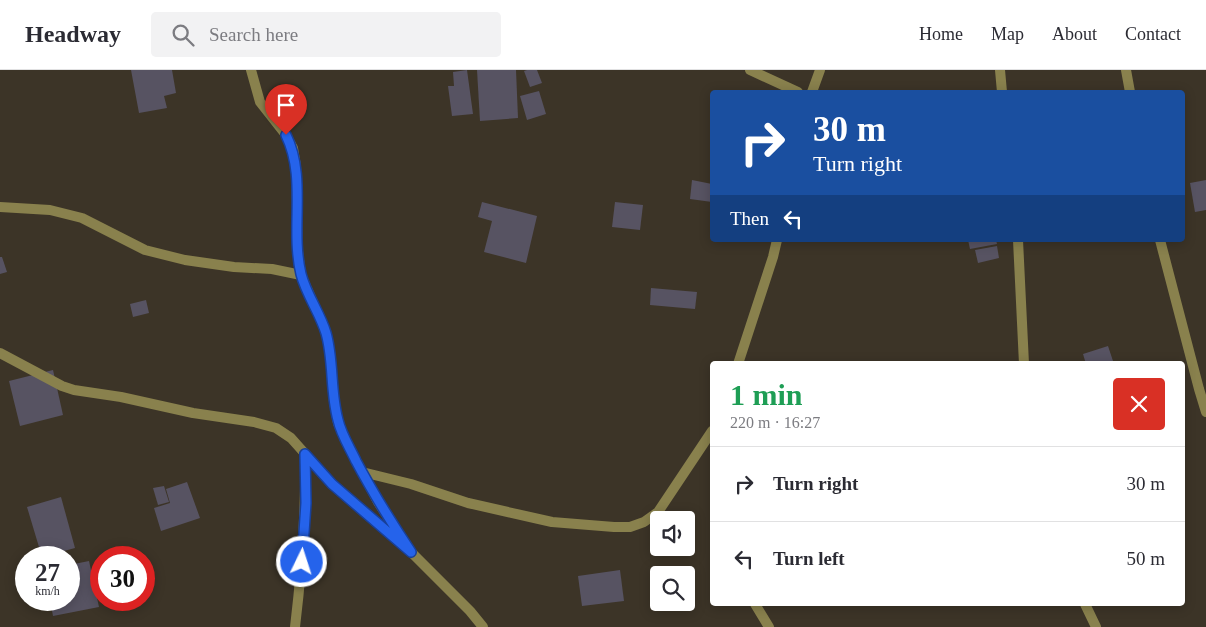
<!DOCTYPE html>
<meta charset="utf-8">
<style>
:root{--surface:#fff;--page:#f2f2f3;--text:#2b2b33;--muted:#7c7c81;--line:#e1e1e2}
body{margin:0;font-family:"Times New Roman",serif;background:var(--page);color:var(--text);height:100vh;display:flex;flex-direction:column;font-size:19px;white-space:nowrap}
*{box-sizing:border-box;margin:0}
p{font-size:16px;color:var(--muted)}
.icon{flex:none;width:28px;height:28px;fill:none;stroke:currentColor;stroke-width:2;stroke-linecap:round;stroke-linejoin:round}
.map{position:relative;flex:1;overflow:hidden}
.drawer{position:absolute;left:710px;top:291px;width:475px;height:245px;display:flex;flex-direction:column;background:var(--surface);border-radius:5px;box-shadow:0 2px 12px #0003}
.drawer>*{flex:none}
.banner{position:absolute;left:710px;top:20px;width:475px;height:152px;border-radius:5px;box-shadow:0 2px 12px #0003;background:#1a4fa0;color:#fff;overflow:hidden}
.controls{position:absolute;left:650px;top:441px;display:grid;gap:10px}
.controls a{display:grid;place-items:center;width:45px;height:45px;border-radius:5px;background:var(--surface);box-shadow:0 2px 12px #0003;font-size:25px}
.speed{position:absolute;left:15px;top:476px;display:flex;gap:10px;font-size:25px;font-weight:700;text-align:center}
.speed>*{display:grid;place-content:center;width:65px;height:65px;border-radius:50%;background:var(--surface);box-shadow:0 2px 12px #0003;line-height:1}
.speed small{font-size:12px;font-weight:400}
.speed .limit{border:8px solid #d22;background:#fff;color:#111}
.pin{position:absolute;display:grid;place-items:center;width:42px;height:42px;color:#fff;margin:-51px -21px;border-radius:50% 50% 50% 0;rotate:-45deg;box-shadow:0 0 5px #0007}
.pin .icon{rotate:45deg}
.me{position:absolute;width:55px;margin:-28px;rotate:4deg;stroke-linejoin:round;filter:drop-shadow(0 0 4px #0008)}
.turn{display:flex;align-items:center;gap:18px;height:105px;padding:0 20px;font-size:22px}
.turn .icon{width:65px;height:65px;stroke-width:2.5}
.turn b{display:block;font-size:35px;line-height:42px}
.then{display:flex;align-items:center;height:48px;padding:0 20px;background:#0003;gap:10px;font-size:19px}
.round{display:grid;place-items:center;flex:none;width:52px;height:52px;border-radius:5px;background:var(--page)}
.summary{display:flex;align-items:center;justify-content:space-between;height:85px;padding:0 20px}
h1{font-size:30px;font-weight:700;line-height:38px;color:#1e9e55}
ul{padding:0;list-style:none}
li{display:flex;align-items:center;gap:15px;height:75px;padding:0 20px;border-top:1px solid var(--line)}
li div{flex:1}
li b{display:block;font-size:19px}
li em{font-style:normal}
header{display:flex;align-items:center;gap:30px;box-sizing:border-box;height:70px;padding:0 25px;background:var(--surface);border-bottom:1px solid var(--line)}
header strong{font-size:24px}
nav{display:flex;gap:28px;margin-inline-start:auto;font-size:18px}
.search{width:350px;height:45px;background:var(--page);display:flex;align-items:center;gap:12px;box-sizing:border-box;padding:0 18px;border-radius:5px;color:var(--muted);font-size:19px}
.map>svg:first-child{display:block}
.building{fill:#575362}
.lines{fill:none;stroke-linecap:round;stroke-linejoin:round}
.minor{stroke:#89814d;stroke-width:10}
.route-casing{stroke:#184099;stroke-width:12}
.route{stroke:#2563eb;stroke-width:9}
</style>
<header>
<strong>Headway</strong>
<div class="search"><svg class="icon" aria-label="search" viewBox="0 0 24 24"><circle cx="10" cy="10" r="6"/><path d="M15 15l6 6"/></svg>Search here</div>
<nav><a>Home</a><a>Map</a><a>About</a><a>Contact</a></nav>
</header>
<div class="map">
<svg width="1206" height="557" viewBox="0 0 1206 557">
<rect width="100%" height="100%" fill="#3c3427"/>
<g class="building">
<polygon points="131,0 172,0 176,23 164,26 167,38 139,43"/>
<polygon points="467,0 473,44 452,46 448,16 454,16 453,2"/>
<polygon points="477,0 516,0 518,48 480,51"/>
<polygon points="527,0 537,0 542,13 530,17 524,1"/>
<polygon points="539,21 546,44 527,50 520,26"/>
<polygon points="692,110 712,114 712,132 690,129"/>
<polygon points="1206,110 1206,140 1195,142 1190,113"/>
<polygon points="482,132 537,146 526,193 484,182 492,151 478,147"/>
<polygon points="615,132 643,135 640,160 612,157"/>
<polygon points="968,170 996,170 997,174 970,179"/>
<polygon points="997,176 999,188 978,193 975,180"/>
<polygon points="0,187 2,187 7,202 0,204"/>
<polygon points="651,218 697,222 695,239 650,235"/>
<polygon points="146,230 149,243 133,247 130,234"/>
<polygon points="1108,276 1114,294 1086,294 1083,284"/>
<polygon points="53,300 63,345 20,356 9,311"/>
<polygon points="187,412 200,448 161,461 154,438 170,433 166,419"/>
<polygon points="164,416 169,432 158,435 153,418"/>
<polygon points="61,427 75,478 42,487 27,437"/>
<polygon points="89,491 99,537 53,546 50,530 69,530 69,495"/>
<polygon points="620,500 624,531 582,536 578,506"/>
</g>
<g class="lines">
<g class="minor">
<polyline points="251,0 260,32 286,65 293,78 296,96 298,182 301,205 326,262 330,282 334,332 338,353 346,372 378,432 405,473"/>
<polyline points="750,0 798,22"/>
<polyline points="1000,0 1002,22"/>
<polyline points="1126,0 1130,22"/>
<polyline points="812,22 820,0"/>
<polyline points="0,137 50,140 82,148 145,180 185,190 234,197 272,199 301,205"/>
<polyline points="1018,170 1024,294"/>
<polyline points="1160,170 1199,319 1206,342"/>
<polyline points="0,283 62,316 74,320 121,327 193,343 254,352 276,358 291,368 332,414 411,482 470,541 483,557"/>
<polyline points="738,294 773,187 777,170"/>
<polyline points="362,402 411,414 468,433 552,452 614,457 630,457 644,452 658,442 712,361"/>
<polyline points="755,534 769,557"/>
<polyline points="1085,534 1096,557"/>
<path d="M295,557C302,499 306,442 305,384"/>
</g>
</g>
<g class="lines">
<defs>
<path id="route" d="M286,65C307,108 290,158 301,204C306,224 320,243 326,263C334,291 330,321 338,350C341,364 350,378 356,391C373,423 391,452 411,482L332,414L305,384L306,433L302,492"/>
</defs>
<use href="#route" class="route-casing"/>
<use href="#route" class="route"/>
</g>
</svg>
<div class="controls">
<a><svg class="icon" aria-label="sound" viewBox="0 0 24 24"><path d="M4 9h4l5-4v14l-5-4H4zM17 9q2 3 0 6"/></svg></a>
<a><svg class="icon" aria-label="search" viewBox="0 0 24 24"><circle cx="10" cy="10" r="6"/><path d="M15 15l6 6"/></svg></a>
</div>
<div class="speed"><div>27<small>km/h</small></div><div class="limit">30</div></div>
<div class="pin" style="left:286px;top:65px;background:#d93025"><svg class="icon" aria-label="arrive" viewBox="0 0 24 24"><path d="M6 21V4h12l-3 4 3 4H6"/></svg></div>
<svg class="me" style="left:302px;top:492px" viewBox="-20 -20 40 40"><circle r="17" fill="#2563eb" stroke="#fff" stroke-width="3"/><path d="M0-11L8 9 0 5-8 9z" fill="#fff"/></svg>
<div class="banner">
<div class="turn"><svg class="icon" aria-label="right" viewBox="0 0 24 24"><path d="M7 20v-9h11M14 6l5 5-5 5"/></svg><div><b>30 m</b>Turn right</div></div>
<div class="then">Then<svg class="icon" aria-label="left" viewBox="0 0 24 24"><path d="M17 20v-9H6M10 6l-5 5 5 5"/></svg></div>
</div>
<section class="drawer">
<div class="summary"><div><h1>1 min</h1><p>220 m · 16:27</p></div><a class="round" style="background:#d93025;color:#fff"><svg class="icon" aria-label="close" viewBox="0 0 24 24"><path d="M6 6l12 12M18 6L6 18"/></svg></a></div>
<ul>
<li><svg class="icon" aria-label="right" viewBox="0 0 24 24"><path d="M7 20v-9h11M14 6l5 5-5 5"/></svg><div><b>Turn right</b></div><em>30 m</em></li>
<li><svg class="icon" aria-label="left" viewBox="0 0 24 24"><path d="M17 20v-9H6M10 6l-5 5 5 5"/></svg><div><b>Turn left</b></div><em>50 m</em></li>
</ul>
</section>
</div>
